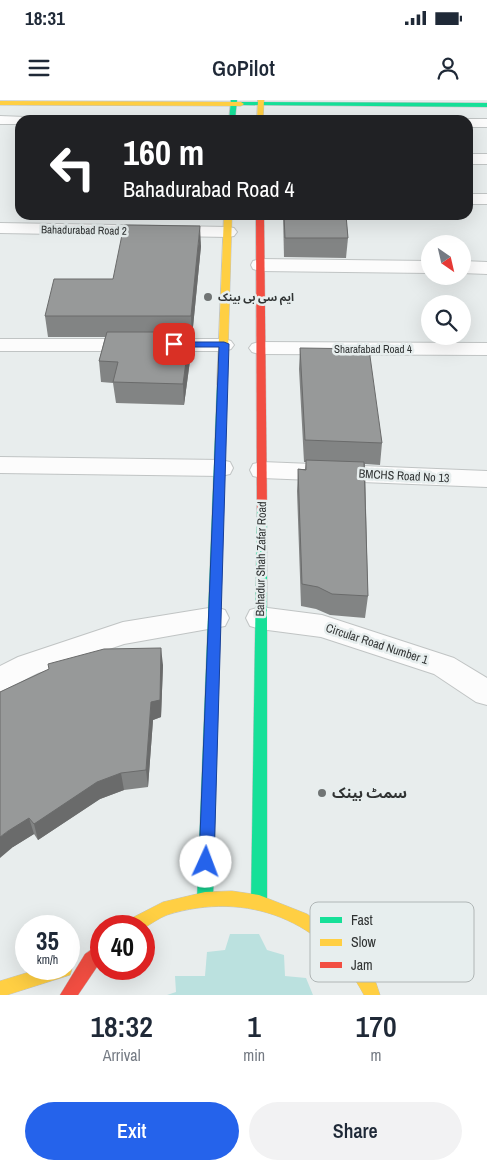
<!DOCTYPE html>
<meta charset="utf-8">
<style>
:root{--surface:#fff;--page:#f2f2f3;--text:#1f2937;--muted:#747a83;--accent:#2563eb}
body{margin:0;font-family:"Archivo Narrow","Noto Sans Arabic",sans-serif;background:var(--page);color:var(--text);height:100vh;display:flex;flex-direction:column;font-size:19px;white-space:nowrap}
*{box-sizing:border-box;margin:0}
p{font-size:16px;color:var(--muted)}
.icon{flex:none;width:28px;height:28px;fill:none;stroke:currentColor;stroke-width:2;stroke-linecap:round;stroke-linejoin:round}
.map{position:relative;height:895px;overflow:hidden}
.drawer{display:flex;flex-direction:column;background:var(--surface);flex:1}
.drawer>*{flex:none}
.top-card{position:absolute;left:15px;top:15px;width:458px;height:105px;border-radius:15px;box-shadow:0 5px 20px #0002;background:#202124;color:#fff;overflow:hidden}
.needle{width:32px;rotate:146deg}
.controls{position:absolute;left:421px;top:135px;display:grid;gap:10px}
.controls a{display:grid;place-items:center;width:50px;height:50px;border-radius:50%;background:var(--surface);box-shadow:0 5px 20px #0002;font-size:25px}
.speed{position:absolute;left:15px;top:815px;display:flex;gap:10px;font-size:25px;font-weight:700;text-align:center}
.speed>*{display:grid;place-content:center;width:65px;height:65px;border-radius:50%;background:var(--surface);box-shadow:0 5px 20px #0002;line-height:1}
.speed small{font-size:12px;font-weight:400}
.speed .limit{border:8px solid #d22;background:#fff;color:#111}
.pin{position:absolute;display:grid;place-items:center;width:42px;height:42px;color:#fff;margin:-21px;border-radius:10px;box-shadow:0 2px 8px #0006}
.me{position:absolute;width:55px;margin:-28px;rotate:2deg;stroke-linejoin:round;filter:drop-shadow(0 0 4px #0008)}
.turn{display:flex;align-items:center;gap:18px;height:105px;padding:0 25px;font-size:22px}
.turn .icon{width:65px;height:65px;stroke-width:2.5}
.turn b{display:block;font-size:35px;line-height:42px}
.eta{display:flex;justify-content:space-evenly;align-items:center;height:85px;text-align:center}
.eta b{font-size:30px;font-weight:600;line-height:35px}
.primary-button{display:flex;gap:10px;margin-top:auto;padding:10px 25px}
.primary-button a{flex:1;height:58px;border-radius:30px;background:var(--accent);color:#fff;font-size:20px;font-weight:600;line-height:58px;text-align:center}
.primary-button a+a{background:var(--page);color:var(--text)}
.status{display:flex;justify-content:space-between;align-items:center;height:35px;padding:0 25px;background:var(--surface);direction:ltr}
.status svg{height:14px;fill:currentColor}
header{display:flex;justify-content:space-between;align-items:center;height:65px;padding:0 25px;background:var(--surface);font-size:22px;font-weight:600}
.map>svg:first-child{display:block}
.green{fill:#bbe1df}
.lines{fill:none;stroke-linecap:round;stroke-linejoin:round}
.street-casing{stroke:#c0c4c4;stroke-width:2}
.fast-casing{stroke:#c0c4c4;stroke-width:1}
.slow-casing{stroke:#c0c4c4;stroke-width:1}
.jam-casing{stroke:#c0c4c4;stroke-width:1}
.street{fill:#fcfcfc;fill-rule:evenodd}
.fast{fill:#16e098;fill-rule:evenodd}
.slow{fill:#ffcf43;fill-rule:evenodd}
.jam{fill:#f24e42;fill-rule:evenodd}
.wall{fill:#828484}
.shaded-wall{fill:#6a6b6b}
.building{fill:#979999;stroke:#6a6b6b}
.route{fill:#2563eb;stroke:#184099}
.poi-dot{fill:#707474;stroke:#e7eeee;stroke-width:2}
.labels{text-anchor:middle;stroke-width:5;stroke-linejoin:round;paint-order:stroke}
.far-street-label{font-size:11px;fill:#303333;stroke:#e7eeee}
.far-poi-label{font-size:11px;font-weight:bold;fill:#303333;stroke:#e7eeee;text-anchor:start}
.street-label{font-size:12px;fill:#303333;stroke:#e7eeee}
.near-poi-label{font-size:15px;font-weight:bold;fill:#303333;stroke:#e7eeee;text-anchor:start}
.key{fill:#e7eeee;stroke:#b0b6b6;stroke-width:1}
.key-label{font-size:14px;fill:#303333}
</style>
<div class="status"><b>18:31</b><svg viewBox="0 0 49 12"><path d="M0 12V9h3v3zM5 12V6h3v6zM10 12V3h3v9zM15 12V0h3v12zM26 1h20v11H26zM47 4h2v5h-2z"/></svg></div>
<header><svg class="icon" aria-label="menu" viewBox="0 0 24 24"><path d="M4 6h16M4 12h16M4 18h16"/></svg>GoPilot<svg class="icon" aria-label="person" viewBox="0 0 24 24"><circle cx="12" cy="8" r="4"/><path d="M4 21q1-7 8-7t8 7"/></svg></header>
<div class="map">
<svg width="487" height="895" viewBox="0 0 487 895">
<rect width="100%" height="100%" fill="#e8eded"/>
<polygon class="green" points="230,834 259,834 267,850 284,855 285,876 306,878 313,895 167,895 176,892 175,876 205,876 207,852 225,850"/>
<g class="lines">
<defs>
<g id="street">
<polygon points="0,16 25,17 27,20 20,20 20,24 0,24"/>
<polygon points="468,19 487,19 487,27 468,27 468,20 463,20"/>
<rect x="468" y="54" width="19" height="10"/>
<rect x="468" y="94" width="19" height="10"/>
<polygon points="0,123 228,127 234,128 237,132 234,136 228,137 0,133"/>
<polygon points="260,159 430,161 430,173 260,171 253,169 251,165 253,161"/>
<polygon points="462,161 487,162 487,174 462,173"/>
<polygon points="0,239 224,239 231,241 234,245 231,249 224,251 0,251"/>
<polygon points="259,242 487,243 487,255 259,254 252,252 249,248 252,244"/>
<polygon points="0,357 221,360 230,362 233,368 230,374 221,376 0,373"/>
<polygon points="262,362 487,371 487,387 262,378 253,376 250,370 253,364"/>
<polygon points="215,507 225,510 229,518 225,526 124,544 38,573 0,592 0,566 18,557 123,522"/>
<polygon points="260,507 322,515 454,558 487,578 487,605 476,602 434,574 321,537 260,529 250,526 246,518 250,510"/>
</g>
<g id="fast">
<polygon points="231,0 237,0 235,20 229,20"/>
<polygon points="241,2 487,3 487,7 239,5 239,3"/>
<polygon points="222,282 227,285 213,799 210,804 205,806 200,804 197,799 217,285"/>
<polygon points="262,406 267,410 267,802 264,807 259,809 254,807 251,802 257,410"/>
</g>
<g id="slow">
<polygon points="258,0 264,0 263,20 257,20"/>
<polygon points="0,1 241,2 244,4 241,6 0,5"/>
<polygon points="224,115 232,115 227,285 222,288 217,285"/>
<path d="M232,791L259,795L307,814L347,842L376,883L380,895H364C325,820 247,790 167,815C159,818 151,824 144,828V826H124L126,821L163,802L205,792Z"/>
<polygon points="69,863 72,869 70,875 7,895 0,895 0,881 39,869 69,869"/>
</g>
<g id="jam">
<polygon points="256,115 264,115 267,410 262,414 257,410"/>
<polygon points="101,843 101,861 78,895 60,895 85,854"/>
</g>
</defs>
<use href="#street" class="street-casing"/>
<use href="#fast" class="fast-casing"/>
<use href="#slow" class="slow-casing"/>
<use href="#jam" class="jam-casing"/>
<use href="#street" class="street"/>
<use href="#fast" class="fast"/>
<use href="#slow" class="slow"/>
<use href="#jam" class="jam"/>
</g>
<g class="wall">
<polygon points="283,115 346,115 348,138 346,158 284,157"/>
<polygon points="201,146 192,237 190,237 191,253 184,305 116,303 113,283 101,282 99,261 105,237 48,237 45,216 113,179"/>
<polygon points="300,248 382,343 380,365 365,364 368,496 365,518 330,515 316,509 301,506 297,391 298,369 305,369 306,362 304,362 299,269"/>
<polygon points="163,565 161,617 153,620 148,687 124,690 100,699 38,740 34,734 13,747 0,592"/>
</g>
<g class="shaded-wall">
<polygon points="200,126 201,146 192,237 191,216"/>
<polygon points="190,232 191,253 184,305 183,284"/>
<polygon points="161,548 163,565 161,617 153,620 148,687 146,670 151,602"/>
<polygon points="121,673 124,690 100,699 38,740 34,724 97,682"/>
<polygon points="29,718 34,734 13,747 0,758 0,737 8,731"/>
</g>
<g class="building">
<polygon points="284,115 346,115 348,138 285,138"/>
<polygon points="124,125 200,126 191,216 45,216 54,179 113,179"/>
<polygon points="107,232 190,232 183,284 113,282 118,262 99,261"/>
<polygon points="300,248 369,249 382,343 305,340"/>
<polygon points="306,360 364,362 368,496 332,494 318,487 302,484 298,369 306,370"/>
<polygon points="161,548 160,600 151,602 146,670 121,673 97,682 34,724 29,718 8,731 0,737 0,592 49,569 48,564 104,549"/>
</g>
<polygon class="route" points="224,242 229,244 214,762 212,766 206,768 201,766 199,762 219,247 174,247 169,244 174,242"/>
<g class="poi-dot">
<circle cx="208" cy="197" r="5"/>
<circle cx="322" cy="693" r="5"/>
</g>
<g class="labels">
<g class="far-street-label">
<text transform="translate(84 130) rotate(1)" y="4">Bahadurabad Road 2</text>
<text x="373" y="253">Sharafabad Road 4</text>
</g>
<g class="far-poi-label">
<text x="218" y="201">ایم سی بی بینک</text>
</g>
<g class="street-label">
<text transform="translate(404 376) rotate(3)" y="4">BMCHS Road No 13</text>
<text transform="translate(261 459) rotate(-89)" y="4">Bahadur Shah Zafar Road</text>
<text transform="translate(377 544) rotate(18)" y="4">Circular Road Number 1</text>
</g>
<g class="near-poi-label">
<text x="332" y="698">سمٹ بینک</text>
</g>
</g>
<rect x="310" y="802" width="164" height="80" rx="8" class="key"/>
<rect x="320" y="817" width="22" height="6" fill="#16e098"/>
<rect x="320" y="839" width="22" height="7" fill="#ffcf43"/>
<rect x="320" y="862" width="22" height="6" fill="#f24e42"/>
<g class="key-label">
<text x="351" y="825">Fast</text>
<text x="351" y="847">Slow</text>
<text x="351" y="870">Jam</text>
</g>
</svg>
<div class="controls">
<a><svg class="needle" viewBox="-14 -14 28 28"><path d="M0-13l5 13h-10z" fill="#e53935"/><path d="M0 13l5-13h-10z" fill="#747a83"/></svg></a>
<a><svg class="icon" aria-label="search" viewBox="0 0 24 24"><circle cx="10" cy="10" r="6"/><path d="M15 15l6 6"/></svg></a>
</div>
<div class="speed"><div>35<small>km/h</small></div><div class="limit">40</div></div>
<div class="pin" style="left:174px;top:244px;background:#d93025"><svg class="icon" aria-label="arrive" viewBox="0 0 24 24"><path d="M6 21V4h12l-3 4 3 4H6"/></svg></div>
<svg class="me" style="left:206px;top:762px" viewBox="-20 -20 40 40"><circle r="19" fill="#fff"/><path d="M0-13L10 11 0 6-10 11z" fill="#2563eb"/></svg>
<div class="top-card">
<div class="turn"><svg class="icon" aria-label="left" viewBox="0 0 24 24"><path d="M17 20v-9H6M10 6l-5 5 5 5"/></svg><div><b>160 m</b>Bahadurabad Road 4</div></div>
</div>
</div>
<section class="drawer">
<div class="eta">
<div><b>18:32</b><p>Arrival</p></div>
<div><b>1</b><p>min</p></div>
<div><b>170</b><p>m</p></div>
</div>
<div class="primary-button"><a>Exit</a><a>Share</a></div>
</section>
